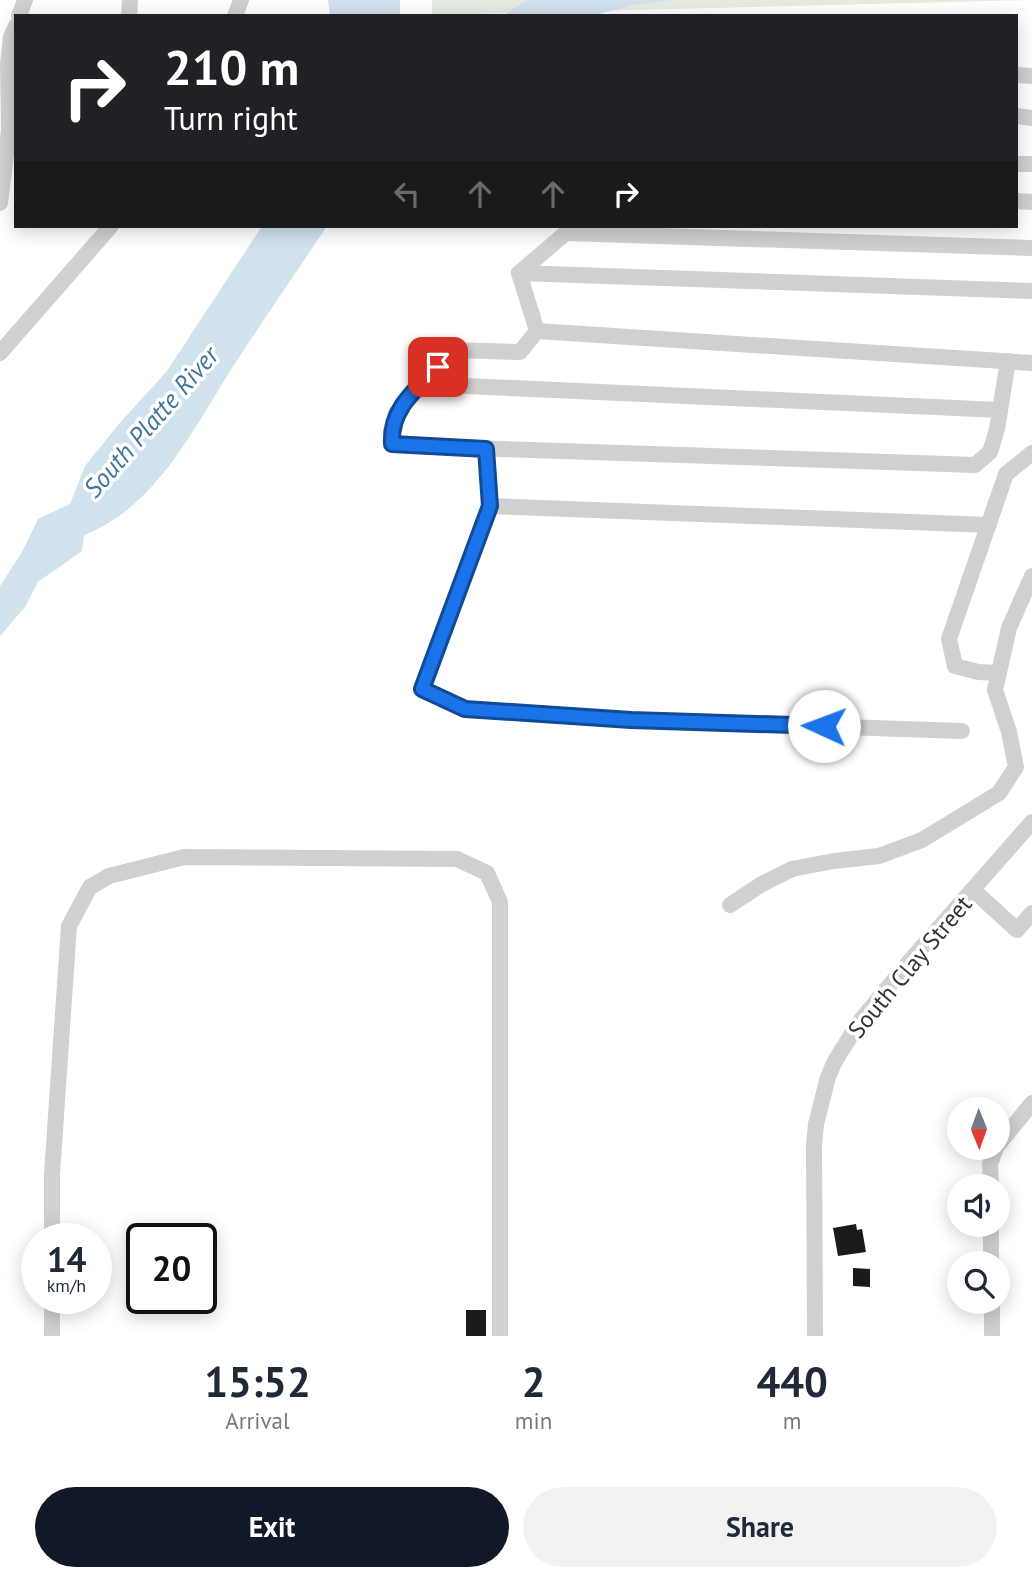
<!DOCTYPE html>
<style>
:root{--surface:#fff;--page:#f2f2f3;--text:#1f2937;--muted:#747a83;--accent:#111827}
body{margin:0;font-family:"PT Sans",sans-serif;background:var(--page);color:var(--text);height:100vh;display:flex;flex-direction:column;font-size:26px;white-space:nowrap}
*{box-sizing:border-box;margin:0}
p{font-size:23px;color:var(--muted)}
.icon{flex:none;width:38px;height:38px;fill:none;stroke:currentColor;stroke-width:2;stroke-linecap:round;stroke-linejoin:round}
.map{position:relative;height:1336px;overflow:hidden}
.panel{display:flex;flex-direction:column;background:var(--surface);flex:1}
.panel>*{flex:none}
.hud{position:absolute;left:14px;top:14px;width:1004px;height:214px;border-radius:0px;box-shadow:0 4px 18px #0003;background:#202124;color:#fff;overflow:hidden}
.needle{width:46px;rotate:179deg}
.controls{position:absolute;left:947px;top:1097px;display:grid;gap:14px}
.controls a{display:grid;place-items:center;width:63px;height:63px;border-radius:50%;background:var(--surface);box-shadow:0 4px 18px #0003;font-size:35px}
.speed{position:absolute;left:21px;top:1223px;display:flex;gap:14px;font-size:35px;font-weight:700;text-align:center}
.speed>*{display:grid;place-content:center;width:91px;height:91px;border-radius:50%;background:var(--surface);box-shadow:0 4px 18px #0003;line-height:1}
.speed small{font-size:18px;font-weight:400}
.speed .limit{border:4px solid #111;border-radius:10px;background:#fff;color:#111}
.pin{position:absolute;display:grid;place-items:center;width:60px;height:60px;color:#fff;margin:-30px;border-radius:14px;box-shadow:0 4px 10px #0006}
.me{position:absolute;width:77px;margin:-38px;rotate:272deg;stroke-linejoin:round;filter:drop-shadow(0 0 5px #0008)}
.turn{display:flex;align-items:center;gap:24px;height:147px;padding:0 35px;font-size:32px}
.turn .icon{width:91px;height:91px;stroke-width:2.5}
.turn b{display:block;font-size:49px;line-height:60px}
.lanes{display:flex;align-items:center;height:66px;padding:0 35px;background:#0003;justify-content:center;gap:35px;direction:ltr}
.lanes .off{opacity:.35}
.eta{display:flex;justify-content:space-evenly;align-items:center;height:119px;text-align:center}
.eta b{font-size:42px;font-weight:700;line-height:49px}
.action{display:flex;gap:14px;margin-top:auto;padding:14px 35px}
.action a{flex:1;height:80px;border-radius:42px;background:var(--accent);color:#fff;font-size:28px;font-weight:700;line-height:80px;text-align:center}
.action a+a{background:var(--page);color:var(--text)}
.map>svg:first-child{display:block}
.green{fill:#e6ecdf}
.water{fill:#cfe2ee}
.building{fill:#1a1a1a}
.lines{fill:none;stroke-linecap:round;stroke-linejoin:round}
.minor{stroke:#d0d0d0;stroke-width:16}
.route-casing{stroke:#114b97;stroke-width:18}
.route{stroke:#1a73e8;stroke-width:12}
.labels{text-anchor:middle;stroke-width:7;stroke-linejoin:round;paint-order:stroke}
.street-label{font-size:24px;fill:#333;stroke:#fff}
.water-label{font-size:26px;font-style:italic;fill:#3f7597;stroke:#fff}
</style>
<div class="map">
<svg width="1032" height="1336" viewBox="0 0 1032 1336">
<rect width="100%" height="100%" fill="#fff"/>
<polygon class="green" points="432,0 1032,0 432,15"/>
<g class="water">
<polygon points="328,0 400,0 400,16 330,16"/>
<polygon points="528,0 672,0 633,5 591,16 502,16"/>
<path d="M262,226H327C296,272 265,318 234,365C194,427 157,507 84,535L82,551L38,582L25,607L0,636V586L22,552L38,519L70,504L85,466L118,425L167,371Z"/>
</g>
<g class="building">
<polygon points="856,1224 857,1230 862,1229 866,1252 838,1256 833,1228"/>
<polygon points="853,1268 870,1269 870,1287 853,1286"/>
<rect x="466" y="1310" width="20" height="26"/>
</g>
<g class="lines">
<g class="minor">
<polyline points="19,16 25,0"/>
<polyline points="129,16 130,0"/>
<polyline points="235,16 241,0"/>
<polyline points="1017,75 1032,76"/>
<polyline points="1017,116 1032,118"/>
<polyline points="1017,164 1032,164"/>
<polyline points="1017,201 1032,202"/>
<polyline points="0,203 9,130 8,64 11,37 16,26"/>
<polyline points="574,226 519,273 537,331 520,352 454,350 396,413 391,431 392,444 443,447 975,465 990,452 997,429 1008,361"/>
<polyline points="566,233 1032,248"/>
<polyline points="519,273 1032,291"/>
<polyline points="537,331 1032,363"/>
<polyline points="0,353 111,226"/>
<polyline points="422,384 1000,410"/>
<polyline points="486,449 490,506 423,689 465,709 631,720 962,731"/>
<polyline points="490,506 989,525"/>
<polyline points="999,673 978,672 955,666 949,639 1006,474 1032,453"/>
<polyline points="973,890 1017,930 1032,913"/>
<polyline points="730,905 762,884 792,869 834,861 879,856 922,840 999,793 1016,767 1009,732 995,690 1009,628 1032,576"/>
<polyline points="998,1145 1032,1103"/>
<polyline points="991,1186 990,1164 996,1148"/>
<polyline points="991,1225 991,1264"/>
<polyline points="52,1239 52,1174 69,926 90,887 109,876 184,857 457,859 487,873 500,902 500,1336"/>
<polyline points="52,1298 52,1336"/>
<polyline points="992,1302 992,1336"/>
<polyline points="815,1336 814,1145 816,1124 828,1077 835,1061 860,1021 908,963 1032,822"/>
</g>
</g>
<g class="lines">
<defs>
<path id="route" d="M438,367C415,390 390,409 392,444L486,449L490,506L422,689L465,709L631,720L824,726"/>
</defs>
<use href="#route" class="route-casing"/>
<use href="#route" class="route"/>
</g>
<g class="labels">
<g class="street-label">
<text transform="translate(910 967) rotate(-50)" y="8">South Clay Street</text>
</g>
<g class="water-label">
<text transform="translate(151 422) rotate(-49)" y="9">South Platte River</text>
</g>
</g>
</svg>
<div class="controls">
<a><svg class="needle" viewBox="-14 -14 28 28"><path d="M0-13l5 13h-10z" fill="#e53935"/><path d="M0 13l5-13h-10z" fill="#747a83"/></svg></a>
<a><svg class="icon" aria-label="sound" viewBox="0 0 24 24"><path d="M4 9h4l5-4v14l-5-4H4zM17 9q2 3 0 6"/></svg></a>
<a><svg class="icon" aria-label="search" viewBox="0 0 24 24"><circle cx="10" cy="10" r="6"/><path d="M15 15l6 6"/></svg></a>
</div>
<div class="speed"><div>14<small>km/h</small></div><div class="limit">20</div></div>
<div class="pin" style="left:438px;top:367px;background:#d93025"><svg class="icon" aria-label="arrive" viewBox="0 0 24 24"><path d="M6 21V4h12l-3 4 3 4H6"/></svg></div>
<svg class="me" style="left:824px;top:726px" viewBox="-20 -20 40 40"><circle r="19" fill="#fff"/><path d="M0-13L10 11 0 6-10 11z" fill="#1a73e8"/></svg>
<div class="hud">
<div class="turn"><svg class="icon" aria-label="right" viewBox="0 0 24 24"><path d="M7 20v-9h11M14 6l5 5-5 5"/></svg><div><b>210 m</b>Turn right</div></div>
<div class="lanes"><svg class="icon off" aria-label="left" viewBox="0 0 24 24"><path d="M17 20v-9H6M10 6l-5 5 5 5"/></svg><svg class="icon off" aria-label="ahead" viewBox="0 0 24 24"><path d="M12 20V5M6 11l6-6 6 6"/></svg><svg class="icon off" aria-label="ahead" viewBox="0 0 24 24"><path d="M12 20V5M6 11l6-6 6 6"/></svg><svg class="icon" aria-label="right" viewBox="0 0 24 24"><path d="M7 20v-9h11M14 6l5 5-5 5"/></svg></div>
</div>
</div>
<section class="panel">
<div class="eta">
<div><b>15:52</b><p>Arrival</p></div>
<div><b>2</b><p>min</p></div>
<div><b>440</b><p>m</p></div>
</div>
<div class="action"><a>Exit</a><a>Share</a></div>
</section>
